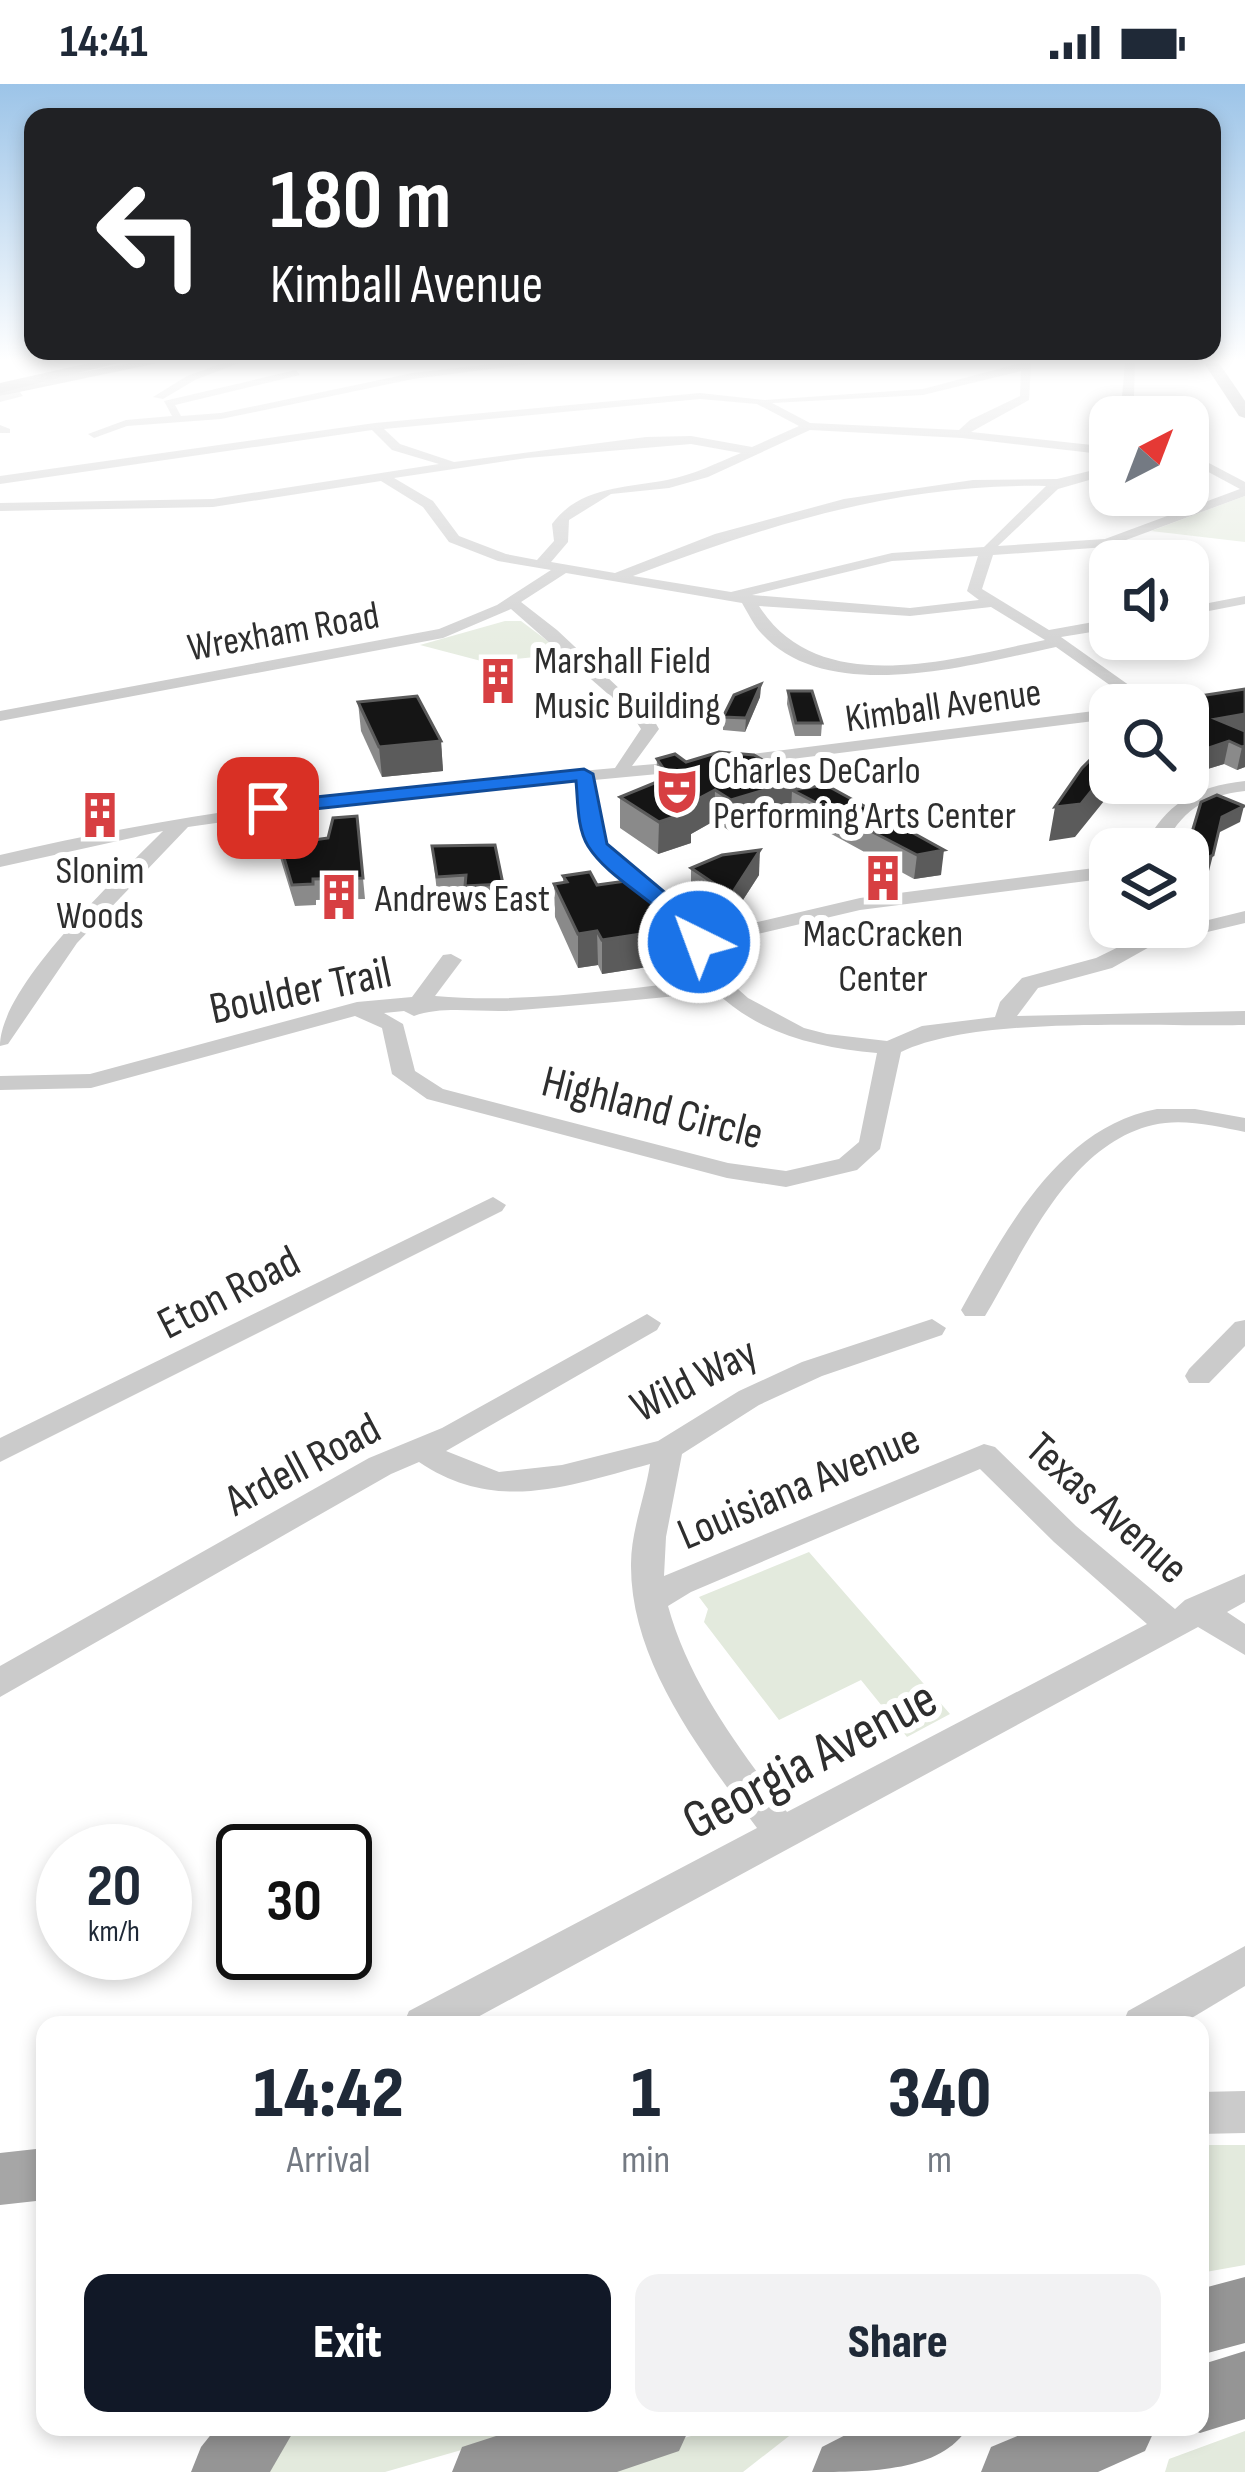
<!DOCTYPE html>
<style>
:root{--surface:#fff;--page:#f2f2f3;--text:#1f2937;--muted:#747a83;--accent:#111827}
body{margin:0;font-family:"Sofia Sans Condensed",sans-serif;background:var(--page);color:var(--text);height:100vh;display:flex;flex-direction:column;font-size:45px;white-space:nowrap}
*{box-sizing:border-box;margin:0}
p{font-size:39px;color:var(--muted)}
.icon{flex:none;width:66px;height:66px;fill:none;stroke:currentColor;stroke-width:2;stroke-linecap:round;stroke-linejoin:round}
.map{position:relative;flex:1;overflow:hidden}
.sheet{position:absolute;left:36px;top:1932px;width:1173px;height:420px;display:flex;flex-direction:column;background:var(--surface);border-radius:24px;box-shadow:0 6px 18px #0003}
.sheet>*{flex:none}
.guide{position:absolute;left:24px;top:24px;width:1197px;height:252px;border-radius:24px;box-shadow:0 6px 18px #0003;background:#202124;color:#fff;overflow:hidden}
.needle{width:78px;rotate:42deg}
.tools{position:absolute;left:1089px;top:312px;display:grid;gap:24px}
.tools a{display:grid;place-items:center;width:120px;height:120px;border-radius:24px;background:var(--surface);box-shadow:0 6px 18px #0003;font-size:60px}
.speed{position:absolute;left:36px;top:1740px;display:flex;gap:24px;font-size:60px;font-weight:700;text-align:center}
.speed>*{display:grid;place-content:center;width:156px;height:156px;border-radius:50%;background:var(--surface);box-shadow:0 6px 18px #0003;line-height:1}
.speed small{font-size:30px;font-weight:400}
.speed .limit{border:6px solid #111;border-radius:18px;background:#fff;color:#111}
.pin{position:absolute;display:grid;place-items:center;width:102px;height:102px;color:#fff;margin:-51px;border-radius:24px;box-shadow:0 6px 18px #0006}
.me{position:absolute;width:132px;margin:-66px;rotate:318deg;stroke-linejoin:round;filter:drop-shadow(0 0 9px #0008)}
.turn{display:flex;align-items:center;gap:42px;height:252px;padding:0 48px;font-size:54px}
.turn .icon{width:156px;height:156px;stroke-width:2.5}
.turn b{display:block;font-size:84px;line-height:102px}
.eta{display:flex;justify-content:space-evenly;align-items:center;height:204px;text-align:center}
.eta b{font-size:72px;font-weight:800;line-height:84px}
.cta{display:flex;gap:24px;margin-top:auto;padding:24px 48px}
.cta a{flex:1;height:138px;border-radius:24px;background:var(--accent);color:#fff;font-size:48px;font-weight:800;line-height:138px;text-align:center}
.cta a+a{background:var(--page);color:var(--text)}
.status{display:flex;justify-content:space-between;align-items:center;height:84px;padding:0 60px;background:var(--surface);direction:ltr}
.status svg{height:33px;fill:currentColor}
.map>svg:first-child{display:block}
.green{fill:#e3eadd}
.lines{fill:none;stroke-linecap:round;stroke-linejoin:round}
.minor{fill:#cbcbcb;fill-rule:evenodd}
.major{fill:#a6a6a6;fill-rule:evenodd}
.highway{fill:#959595;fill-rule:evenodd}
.wall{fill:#8a8a8a}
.shaded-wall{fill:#5b5b5b}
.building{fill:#151515;stroke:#5b5b5b;stroke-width:3}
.route{fill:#1a73e8;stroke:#114b97;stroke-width:3}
.labels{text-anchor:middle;stroke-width:12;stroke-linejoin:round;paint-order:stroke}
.far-street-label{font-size:39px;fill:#2e2e2e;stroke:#fff}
.far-poi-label{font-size:39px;fill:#2e2e2e;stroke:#fff;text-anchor:start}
.street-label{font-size:45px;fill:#2e2e2e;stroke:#fff}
.near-street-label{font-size:54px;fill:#2e2e2e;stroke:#fff}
</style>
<div class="status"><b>14:41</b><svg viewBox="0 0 49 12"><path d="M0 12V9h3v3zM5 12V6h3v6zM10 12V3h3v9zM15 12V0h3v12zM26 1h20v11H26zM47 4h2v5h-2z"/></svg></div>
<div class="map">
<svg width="1245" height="2388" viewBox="0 0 1245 2388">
<rect width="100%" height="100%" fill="#fff"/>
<g class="green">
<polygon points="1245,412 1245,458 1151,447"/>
<polygon points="505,537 521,537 565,570 485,578 420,561"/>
<polygon points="809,1468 950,1630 907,1653 861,1596 779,1636 704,1538 708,1525 699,1513"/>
<polygon points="1200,2061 1245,2061 1245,2181 1200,2189"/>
<polygon points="283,2343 541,2343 385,2388 251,2388"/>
<polygon points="723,2343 798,2345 743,2388 564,2388"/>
<polygon points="1245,2347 1245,2388 1165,2388 1169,2375"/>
</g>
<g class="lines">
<g class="minor">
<polygon points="223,279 239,279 195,296 163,315 153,313 187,292"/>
<polygon points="500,279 538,279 413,295 221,335 127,342 94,354 88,350 126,336 172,332 164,317 296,286 300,291 175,321 181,332 221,329 413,289"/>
<path d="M1021,279H1031L1029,316L971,348L1110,363V371L962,354L810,346L708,393L669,404L611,410L569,436L568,458L551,478L615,489L715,450L844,415L973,396L1057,395L1110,382V390L1058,405L998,462L1105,455L1240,405L1188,377V368L1245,398V412L1107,463L993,471L982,505L1049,546L1110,535V545L1061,553L1157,621H1138L1056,563C974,580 829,623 762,550C754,542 748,529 742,519L566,489L521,518L557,546L655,638L659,645L632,682L690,677L699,682L690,687L594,696L600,746L607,760L698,838L706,850L860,814L1110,782V794L860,826L711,861L730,898L748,914L804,944L827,950L887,957L922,942L995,933L1000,918L1022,894L1096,874L1139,853L1245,827V839L1153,861L1112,884L1038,904L1017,932L1245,927V941C1154,943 978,931 901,968L880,1065L857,1086L786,1103L727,1094L427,1015L392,990L382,944L355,932L91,1004L0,1006V992L90,990L357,918L412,913L443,871L451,870L462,876L435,912C525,920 617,905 708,896L682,845L589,763L582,746L576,698L343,721L188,743L77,859L8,960L0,962C0,901 119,792 163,747L0,783V771C203,723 409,702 615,684L641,645L632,631L511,525L443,554L0,637V627L439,545L497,521L551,486L498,477L449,458L423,423L381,397L213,423L0,427V419L213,415L439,380L392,366L372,346L0,400V392L375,339L700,309L765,316L923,305ZM1021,287L1020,312L970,336L959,346L810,339L772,319L923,311ZM700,315L757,320L799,342L752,363L691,352L646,353L454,378L400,360L384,345ZM691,360L741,369C717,379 693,391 667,396C626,404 580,402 552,440L554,457L537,476L506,470L459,452L433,417L394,394L527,374ZM1046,402L984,463L892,469L731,508L633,492C767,441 900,399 1046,402ZM978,472L967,507L979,516L910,524L752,511L892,477ZM759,522L910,532L991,523L1045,556C954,574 819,617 759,522ZM716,908C761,951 817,963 877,969L859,1058L839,1075L786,1087L728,1079L443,1005L415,987L403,940L384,929L404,927L414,932C441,922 476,928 507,927C577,922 646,915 716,908Z"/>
<polygon points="1125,279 1135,279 1134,312 1153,333 1141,333 1122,313"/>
<polygon points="19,307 23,312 0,318 0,312"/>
<polygon points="0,341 10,345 10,349 0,349"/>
<polygon points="1245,512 1245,520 1188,531 1188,523"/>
<polygon points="1110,625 1110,635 729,683 720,678 729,673"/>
<path d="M1245,697V707C1202,712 1182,727 1162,765H1142C1167,719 1193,703 1245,697Z"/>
<path d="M1157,1025H1195L1245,1034V1048C1216,1042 1182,1034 1153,1041C1068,1061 1025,1166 985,1232H965L961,1226C1005,1147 1059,1043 1157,1025Z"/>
<polygon points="493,1113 506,1121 502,1127 0,1378 0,1354"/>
<path d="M647,1230L661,1239L657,1246L446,1367L499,1388L562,1381L658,1357L739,1307L802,1278L932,1235L946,1244L942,1251L822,1292L759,1321L682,1370L666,1453L664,1492L984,1360L995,1363L1076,1442L1175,1525L1185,1516L1245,1490V1518L1227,1528L1245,1540V1571L1198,1543L463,1941H403L409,1927L757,1744C702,1669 630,1578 631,1480C631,1447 645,1413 650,1380C568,1402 496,1430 419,1378L391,1390L0,1613V1582L369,1374L442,1344ZM980,1385L1054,1458L1147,1540L787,1728C739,1664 690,1601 668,1522L691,1508Z"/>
<polygon points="1245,1236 1245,1262 1209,1299 1189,1299 1185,1292 1189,1285 1235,1238"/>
<polygon points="1245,1862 1245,1902 1180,1941 1122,1941 1128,1927"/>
<polygon points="1245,2007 1245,2049 1200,2050 1200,2008"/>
</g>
<g class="major">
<polygon points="130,279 158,279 0,312 0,304"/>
<polygon points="45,2064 45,2116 0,2121 0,2069"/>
</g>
<g class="highway">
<polygon points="89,279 118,279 0,309 0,299"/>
<polygon points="1204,279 1219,279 1245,317 1245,334 1239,332"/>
<polygon points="1245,2193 1245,2259 1200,2271 1200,2205"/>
<polygon points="1245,2267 1245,2335 1200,2349 1185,2343 1200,2343 1200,2281"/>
<polygon points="217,2343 296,2343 270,2388 191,2388 201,2363"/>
<polygon points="524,2343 690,2343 679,2367 617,2388 452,2388 462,2363"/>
<path d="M861,2343H968C942,2388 868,2388 812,2388L822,2363Z"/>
<polygon points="1039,2343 1156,2343 1145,2367 1098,2388 981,2388 991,2363"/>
</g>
</g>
<g class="wall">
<polygon points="761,600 760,613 745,648 723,646 723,633"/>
<polygon points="1245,605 1245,683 1237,686 1224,680 1201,687 1188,682 1188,621"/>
<polygon points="788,607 822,639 821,652 795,652 787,620"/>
<polygon points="358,618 441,657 443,687 382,693 361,647"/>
<polygon points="657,675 797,696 797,705 826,701 941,791 914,795 791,728 730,747 714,737 691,750 691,759 658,770 620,744 620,713 656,698"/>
<polygon points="357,732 365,815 316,816 316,821 295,822 279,770 277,750 300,758 328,754"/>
<polygon points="432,762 503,800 504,825 467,827 466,816 438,818"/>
<polygon points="691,784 759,791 730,836 691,809"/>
<polygon points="563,792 597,801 665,868 662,868 662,876 654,877 654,882 602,890 598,881 578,884 555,833 554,800 563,799"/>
</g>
<g class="shaded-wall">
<polygon points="761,600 760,613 745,648 746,634"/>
<polygon points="1245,630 1245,651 1216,635"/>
<polygon points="441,657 443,687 382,693 379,663"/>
<polygon points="1229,657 1224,680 1201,687 1206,665"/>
<polygon points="1245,662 1245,683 1237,686 1242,663"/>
<polygon points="1110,684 1110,699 1117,699 1117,701 1075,753 1049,757 1055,723"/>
<polygon points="797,696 796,708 792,706 791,728 730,747 731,716"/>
<polygon points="715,706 714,737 691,750 691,759 658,770 659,738"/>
<polygon points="1244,722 1240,738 1218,749 1222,733"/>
<polygon points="760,766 759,791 730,836 731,811"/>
<polygon points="944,766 941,791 914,795 917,771"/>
<polygon points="1213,771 1209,787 1188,797 1188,783"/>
<polygon points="666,834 665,868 662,868 662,876 654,877 654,882 602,890 602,856 652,844 658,835"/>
<polygon points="597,847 598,881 578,884 578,850"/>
</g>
<g class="building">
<polygon points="761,600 746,634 723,633 734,611"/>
<polygon points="1245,605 1245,630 1216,635 1245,647 1245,662 1242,663 1229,657 1206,665 1188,657 1188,621 1169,621 1187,614"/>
<polygon points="788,607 812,607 822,639 796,639"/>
<polygon points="417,612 441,657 379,663 358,618"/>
<polygon points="1110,662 1110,684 1081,720 1055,723 1082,684 1103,663"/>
<polygon points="719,668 754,671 797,696 731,716 715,706 685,722 692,727 659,738 620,713 669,693 657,675 675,670 686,678"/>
<polygon points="826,701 944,766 917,771 792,706"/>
<polygon points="1217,711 1244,722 1222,733 1213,771 1188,783 1187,765 1201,718"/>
<polygon points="357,732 363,794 313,795 313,800 292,801 277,750 296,747 300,758 328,754 333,734"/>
<polygon points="495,761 503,800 465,802 466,791 437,793 432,762"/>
<polygon points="760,766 731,811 691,784 722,771"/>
<polygon points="590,788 597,801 640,795 666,834 658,835 663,842 652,844 654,848 602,856 597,847 578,850 554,800 567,798 563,792"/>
</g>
<linearGradient id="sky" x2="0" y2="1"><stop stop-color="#9cc4e8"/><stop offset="0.45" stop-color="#fff"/><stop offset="1" stop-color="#fff" stop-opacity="0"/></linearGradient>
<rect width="1245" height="614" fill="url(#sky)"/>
<path class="route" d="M584,685L593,690L607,760L699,837L710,858L706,862H692C667,820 611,799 588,762C577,744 578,718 576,697L268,730L259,724L268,718Z"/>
<defs>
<symbol id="building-bare" viewBox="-9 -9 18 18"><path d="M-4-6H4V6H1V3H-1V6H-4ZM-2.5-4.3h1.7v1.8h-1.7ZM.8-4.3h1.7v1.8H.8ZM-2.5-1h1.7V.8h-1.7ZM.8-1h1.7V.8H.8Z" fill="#d73f42" stroke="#fff" stroke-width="2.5" paint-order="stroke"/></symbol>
<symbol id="theatre-bare" viewBox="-9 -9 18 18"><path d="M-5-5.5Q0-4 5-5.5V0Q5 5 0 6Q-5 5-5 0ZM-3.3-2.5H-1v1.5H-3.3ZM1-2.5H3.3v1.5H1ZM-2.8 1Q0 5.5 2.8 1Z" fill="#d73f42" stroke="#fff" stroke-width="2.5" paint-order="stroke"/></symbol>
</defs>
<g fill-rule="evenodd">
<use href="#building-bare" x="465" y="564" width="66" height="66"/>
<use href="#theatre-bare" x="644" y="674" width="66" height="66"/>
<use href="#building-bare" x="67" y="698" width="66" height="66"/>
<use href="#building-bare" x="850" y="761" width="66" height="66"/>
<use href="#building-bare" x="306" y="780" width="66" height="66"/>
</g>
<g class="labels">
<g class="far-street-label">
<text transform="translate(283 546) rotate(-10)" y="14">Wrexham Road</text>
<text transform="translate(943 620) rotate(-8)" y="14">Kimball Avenue</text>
</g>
<g class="far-poi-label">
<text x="534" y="589">Marshall Field<tspan x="534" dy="45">Music Building</tspan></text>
<text x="713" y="699">Charles DeCarlo<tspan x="713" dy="45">Performing Arts Center</tspan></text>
<text x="100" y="799" text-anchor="middle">Slonim<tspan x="100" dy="45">Woods</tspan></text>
<text x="375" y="827">Andrews East</text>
<text x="883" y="862" text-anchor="middle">MacCracken<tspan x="883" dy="45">Center</tspan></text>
</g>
<g class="street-label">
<text transform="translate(300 905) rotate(-12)" y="16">Boulder Trail</text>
<text transform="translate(653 1022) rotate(14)" y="16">Highland Circle</text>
<text transform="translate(228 1207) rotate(-27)" y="16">Eton Road</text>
<text transform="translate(693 1294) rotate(-27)" y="16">Wild Way</text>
<text transform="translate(302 1379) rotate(-28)" y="16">Ardell Road</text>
<text transform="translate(798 1401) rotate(-23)" y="16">Louisiana Avenue</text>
<text transform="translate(1108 1423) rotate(42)" y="16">Texas Avenue</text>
</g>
<g class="near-street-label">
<text transform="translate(809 1674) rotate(-28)" y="19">Georgia Avenue</text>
</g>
</g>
</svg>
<div class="tools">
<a><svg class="needle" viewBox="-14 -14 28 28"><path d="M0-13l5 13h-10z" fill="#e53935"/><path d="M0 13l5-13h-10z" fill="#747a83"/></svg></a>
<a><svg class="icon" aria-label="sound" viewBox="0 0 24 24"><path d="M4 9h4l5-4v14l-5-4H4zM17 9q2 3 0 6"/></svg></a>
<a><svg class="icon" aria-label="search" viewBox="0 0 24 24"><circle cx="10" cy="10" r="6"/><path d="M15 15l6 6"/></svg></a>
<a><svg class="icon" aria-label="layers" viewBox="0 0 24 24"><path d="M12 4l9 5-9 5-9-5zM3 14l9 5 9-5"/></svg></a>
</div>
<div class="speed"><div>20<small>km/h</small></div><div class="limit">30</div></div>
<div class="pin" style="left:268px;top:724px;background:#d93025"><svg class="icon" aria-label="arrive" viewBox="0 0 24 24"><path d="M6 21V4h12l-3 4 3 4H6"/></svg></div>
<svg class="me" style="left:699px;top:858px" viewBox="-20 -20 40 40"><circle r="17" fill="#1a73e8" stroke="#fff" stroke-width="3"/><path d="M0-11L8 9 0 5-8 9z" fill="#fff"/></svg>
<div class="guide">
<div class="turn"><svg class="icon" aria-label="left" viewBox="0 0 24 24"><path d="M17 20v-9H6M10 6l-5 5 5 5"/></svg><div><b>180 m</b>Kimball Avenue</div></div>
</div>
<section class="sheet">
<div class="eta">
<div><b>14:42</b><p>Arrival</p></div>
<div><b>1</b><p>min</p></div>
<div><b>340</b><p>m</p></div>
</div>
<div class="cta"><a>Exit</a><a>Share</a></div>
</section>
</div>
